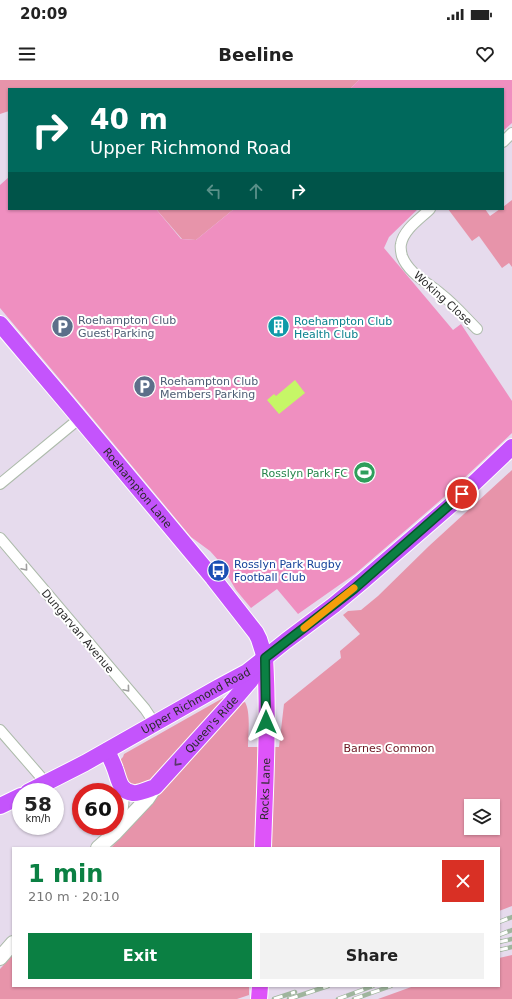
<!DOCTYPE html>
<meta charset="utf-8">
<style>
:root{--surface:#fff;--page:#f2f2f2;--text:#222;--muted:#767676;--accent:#0b8043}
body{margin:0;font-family:"DejaVu Sans",sans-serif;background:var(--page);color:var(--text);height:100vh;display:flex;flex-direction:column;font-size:15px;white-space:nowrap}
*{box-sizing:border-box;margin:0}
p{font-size:13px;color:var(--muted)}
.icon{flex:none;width:22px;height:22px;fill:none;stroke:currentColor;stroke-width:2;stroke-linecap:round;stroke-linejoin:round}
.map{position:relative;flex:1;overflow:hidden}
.side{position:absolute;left:12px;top:767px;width:488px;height:140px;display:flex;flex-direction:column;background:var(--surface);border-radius:0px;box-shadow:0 1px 3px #0004}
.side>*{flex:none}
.banner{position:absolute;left:8px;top:8px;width:496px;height:122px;border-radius:0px;box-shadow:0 1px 3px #0004;background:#00695c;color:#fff;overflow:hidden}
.buttons{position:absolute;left:464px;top:719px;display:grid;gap:8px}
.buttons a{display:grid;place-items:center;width:36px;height:36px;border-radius:0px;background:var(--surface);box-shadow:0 1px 3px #0004;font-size:20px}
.speed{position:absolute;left:12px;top:703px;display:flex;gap:8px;font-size:20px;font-weight:700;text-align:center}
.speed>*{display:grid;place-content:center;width:52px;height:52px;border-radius:50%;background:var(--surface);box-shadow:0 1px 3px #0004;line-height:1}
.speed small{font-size:10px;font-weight:400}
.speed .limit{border:6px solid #d22;background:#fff;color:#111}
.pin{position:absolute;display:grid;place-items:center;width:34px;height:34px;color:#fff;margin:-17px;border:2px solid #fff;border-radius:50%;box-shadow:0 1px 4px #0007}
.me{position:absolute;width:44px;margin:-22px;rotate:0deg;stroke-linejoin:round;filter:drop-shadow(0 0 3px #0008)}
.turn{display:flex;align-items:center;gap:14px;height:84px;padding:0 16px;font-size:18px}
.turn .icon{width:52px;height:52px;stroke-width:2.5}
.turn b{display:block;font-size:28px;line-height:34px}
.lanes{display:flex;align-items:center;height:38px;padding:0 16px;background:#0003;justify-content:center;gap:20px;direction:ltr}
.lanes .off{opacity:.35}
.round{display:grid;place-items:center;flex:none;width:42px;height:42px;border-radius:0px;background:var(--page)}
.headline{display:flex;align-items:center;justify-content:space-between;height:68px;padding:0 16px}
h1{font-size:24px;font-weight:700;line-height:30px;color:var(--accent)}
.primary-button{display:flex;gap:8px;margin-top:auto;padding:8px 16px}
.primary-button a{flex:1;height:46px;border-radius:0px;background:var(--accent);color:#fff;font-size:16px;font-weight:700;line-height:46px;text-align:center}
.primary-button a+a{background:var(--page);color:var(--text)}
.status{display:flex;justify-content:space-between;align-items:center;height:28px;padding:0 20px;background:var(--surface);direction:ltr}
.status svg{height:11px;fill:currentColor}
header{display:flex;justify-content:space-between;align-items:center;height:52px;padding:0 16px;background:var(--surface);font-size:18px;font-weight:700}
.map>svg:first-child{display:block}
.green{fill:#e794aa;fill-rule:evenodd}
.pitch{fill:#ef8fc0}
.water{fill:#c6f667}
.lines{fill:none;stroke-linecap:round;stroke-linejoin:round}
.minor-casing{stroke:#adbbab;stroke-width:12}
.secondary-casing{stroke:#adbbab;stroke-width:16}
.primary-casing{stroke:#fff;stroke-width:18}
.trunk-casing{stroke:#fff;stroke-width:18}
.minor{stroke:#fff;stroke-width:10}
.secondary{stroke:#fff;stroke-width:14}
.primary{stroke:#de54f9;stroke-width:16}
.trunk{stroke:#c454fc;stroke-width:16}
.rail-casing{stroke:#9fb59d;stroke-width:4.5}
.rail{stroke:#fff;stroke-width:3;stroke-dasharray:9;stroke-linecap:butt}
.oneway{stroke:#9f9f9f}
.oneway2{stroke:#583769}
.route-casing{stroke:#07532c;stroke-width:10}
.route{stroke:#0b8043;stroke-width:7}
.slow{stroke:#f59e0b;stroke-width:7}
.labels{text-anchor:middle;stroke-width:4;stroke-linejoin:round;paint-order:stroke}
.street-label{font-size:11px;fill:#2a2a2a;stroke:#fff}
.service-label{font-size:11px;fill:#4e5e75;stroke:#fff;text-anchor:start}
.culture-label{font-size:11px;fill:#0d838f;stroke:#fff;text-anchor:start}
.leisure-label{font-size:11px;fill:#27864d;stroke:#fff;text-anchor:end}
.transit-label{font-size:11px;fill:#164399;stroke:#fff;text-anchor:start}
.park-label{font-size:11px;fill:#6b1621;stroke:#fff}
</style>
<div class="status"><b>20:09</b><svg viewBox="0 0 49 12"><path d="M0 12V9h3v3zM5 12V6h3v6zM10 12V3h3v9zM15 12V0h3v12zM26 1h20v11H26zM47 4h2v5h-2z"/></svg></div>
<header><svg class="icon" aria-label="menu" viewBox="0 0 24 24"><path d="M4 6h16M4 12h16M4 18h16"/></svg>Beeline<svg class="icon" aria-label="heart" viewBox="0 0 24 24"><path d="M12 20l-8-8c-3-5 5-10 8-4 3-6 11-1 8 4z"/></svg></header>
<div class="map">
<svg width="512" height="919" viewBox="0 0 512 919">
<rect width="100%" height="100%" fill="#e6dbed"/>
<g class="green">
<polygon points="0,0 359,0 350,9 9,9 9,31 0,34"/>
<polygon points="512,120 512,187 509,183 502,188 479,156 472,161 448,129 485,129 490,136 500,129 503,129 503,127"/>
<polygon points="156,129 234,129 196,160 182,159"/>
<path d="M512,390V826L499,831V768H111L242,623L245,622C251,633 248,654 248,667H279L284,624L341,578L340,571L360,554L343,535L348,531L361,530L378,516L429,466ZM471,726H493V748H471Z"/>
<path d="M223,618L225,619L152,701L138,708C122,700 123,696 120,680L123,677L124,674Z"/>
<polygon points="13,875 13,906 249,906 249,915 237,919 0,919 0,889"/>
<polygon points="512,875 512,919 378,919 414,906 499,906 499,878"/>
</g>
<g class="pitch">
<polygon points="359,0 512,0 512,43 503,51 503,9 350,9"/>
<polygon points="9,97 9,129 156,129 181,159 196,160 234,129 418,129 389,157 384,168 453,250 461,244 512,321 512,353 443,418 355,494 298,534 277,509 251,528 236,510 219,481 210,471 191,457 84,328 0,228 0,105"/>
</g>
<polygon class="water" points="295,300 305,313 279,334 267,320 274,314 276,316"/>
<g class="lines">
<defs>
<g id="minor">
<polyline points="503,62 512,53"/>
<path d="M430,129C420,139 404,149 401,164C400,168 401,172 402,176C409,194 427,202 441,214C454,224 465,237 477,249"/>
<polyline points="0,404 80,338"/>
<polyline points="0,458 145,629 155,644"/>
<polyline points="0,650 40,696 45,704"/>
</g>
<g id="secondary">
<path d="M115,742C124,726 122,719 119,702"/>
<polyline points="98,768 115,753 147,719 155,707"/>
<polyline points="0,878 13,863"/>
</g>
<g id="primary">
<path id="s1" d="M263,768C265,705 269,641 265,578"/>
<polyline points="259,919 260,906"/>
</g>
<g id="trunk">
<path id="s2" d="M0,244L67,323L213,498L256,553L259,559L265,578"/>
<path id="s3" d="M107,671C110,677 113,683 115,689C119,699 119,711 133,713C138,714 149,709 155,707L232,622L250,601L260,586"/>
<path id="s4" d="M28,712L85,683L219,607L247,592L286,561L334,525L364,500L452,424L512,367"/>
<polyline points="0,726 21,716"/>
</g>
</defs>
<use href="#minor" class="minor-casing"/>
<use href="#secondary" class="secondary-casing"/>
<use href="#primary" class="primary-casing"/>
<use href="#trunk" class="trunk-casing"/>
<use href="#minor" class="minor"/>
<use href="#secondary" class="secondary"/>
<use href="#primary" class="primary"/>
<use href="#trunk" class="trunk"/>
<defs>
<g id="rail">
<polyline points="499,842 512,837"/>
<polyline points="499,855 512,850"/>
<polyline points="499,862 512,859"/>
<polyline points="499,870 512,867"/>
<polyline points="274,919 295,912"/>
<polyline points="289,919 328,906"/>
<polyline points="338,919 373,906"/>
<polyline points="354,919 391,906"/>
</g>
</defs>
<use href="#rail" class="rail-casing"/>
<use href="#rail" class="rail"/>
</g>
<defs><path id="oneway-chevron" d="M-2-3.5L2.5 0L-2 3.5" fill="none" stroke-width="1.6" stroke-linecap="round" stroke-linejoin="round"/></defs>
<g class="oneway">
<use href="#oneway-chevron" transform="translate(25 488) rotate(50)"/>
<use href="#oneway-chevron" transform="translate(127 609) rotate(50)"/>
</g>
<use class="oneway2" href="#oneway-chevron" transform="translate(177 683) rotate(132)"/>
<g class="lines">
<defs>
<polyline id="route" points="266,642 265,578 354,509 462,414"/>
</defs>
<use href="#route" class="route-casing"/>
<use href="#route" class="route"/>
<polyline class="slow" points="304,548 354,508"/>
</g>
<defs>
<symbol id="parking-disc" viewBox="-11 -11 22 22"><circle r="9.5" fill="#5c6f8a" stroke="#fff"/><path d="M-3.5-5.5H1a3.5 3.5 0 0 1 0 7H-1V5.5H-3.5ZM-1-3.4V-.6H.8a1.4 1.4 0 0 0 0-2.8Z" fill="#fff"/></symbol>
<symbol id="building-disc" viewBox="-11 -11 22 22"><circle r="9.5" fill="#0f9aa8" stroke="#fff"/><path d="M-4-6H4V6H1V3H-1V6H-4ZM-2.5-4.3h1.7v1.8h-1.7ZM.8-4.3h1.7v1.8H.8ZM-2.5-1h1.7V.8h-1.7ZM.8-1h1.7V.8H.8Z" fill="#fff"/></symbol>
<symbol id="stadium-disc" viewBox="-11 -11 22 22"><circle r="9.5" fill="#2e9e5b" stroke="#fff"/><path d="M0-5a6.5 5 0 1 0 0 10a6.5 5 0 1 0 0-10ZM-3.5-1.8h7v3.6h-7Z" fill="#fff"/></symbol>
<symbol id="bus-disc" viewBox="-11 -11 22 22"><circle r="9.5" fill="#1a4fb4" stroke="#fff"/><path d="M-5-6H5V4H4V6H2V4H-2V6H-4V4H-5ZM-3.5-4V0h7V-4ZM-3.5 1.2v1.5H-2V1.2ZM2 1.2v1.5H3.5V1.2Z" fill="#fff"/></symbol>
</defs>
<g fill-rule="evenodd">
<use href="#parking-disc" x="50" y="234" width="25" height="25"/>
<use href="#building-disc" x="266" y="234" width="25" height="25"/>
<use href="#parking-disc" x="132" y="294" width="25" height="25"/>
<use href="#stadium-disc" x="352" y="380" width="25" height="25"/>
<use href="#bus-disc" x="206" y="478" width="25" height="25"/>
</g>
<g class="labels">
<g class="street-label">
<text transform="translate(443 218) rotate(42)" y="4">Woking Close</text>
<text dy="4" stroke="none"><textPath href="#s2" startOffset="214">Roehampton Lane</textPath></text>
<text transform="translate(78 551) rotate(50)" y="4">Dungarvan Avenue</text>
<text dy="4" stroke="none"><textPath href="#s4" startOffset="191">Upper Richmond Road</textPath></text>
<text dy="4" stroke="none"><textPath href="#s3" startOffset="159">Queen's Ride</textPath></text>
<text dy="4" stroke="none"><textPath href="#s1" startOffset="59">Rocks Lane</textPath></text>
</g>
<g class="service-label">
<text x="78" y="244">Roehampton Club<tspan x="78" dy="13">Guest Parking</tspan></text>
<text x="160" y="305">Roehampton Club<tspan x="160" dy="13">Members Parking</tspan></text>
</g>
<g class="culture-label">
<text x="294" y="245">Roehampton Club<tspan x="294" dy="13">Health Club</tspan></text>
</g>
<g class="leisure-label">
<text x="348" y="397">Rosslyn Park FC</text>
</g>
<g class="transit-label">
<text x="234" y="488">Rosslyn Park Rugby<tspan x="234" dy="13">Football Club</tspan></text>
</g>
<g class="park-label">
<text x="389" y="672">Barnes Common</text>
</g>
</g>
</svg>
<div class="buttons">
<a><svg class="icon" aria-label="layers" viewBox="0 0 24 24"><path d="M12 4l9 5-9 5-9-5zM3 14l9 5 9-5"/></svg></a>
</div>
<div class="speed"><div>58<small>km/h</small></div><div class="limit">60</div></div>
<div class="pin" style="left:462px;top:414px;background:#d93025"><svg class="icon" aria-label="arrive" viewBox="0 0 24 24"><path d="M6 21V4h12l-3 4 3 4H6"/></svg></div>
<svg class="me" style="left:266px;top:642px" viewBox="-20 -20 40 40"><path d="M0-17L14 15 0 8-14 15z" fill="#0b8043" stroke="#fff" stroke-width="4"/></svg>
<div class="banner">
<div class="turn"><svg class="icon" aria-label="right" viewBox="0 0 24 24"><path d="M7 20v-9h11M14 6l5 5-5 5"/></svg><div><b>40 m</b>Upper Richmond Road</div></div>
<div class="lanes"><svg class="icon off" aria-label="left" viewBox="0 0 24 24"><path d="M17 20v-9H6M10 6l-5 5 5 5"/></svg><svg class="icon off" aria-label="ahead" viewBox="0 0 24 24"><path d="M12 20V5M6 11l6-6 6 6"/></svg><svg class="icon" aria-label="right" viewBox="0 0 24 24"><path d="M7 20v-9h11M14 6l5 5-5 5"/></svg></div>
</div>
<section class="side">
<div class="headline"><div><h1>1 min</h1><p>210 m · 20:10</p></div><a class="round" style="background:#d93025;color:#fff"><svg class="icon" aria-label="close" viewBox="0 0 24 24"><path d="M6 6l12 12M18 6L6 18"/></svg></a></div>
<div class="primary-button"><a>Exit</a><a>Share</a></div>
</section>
</div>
